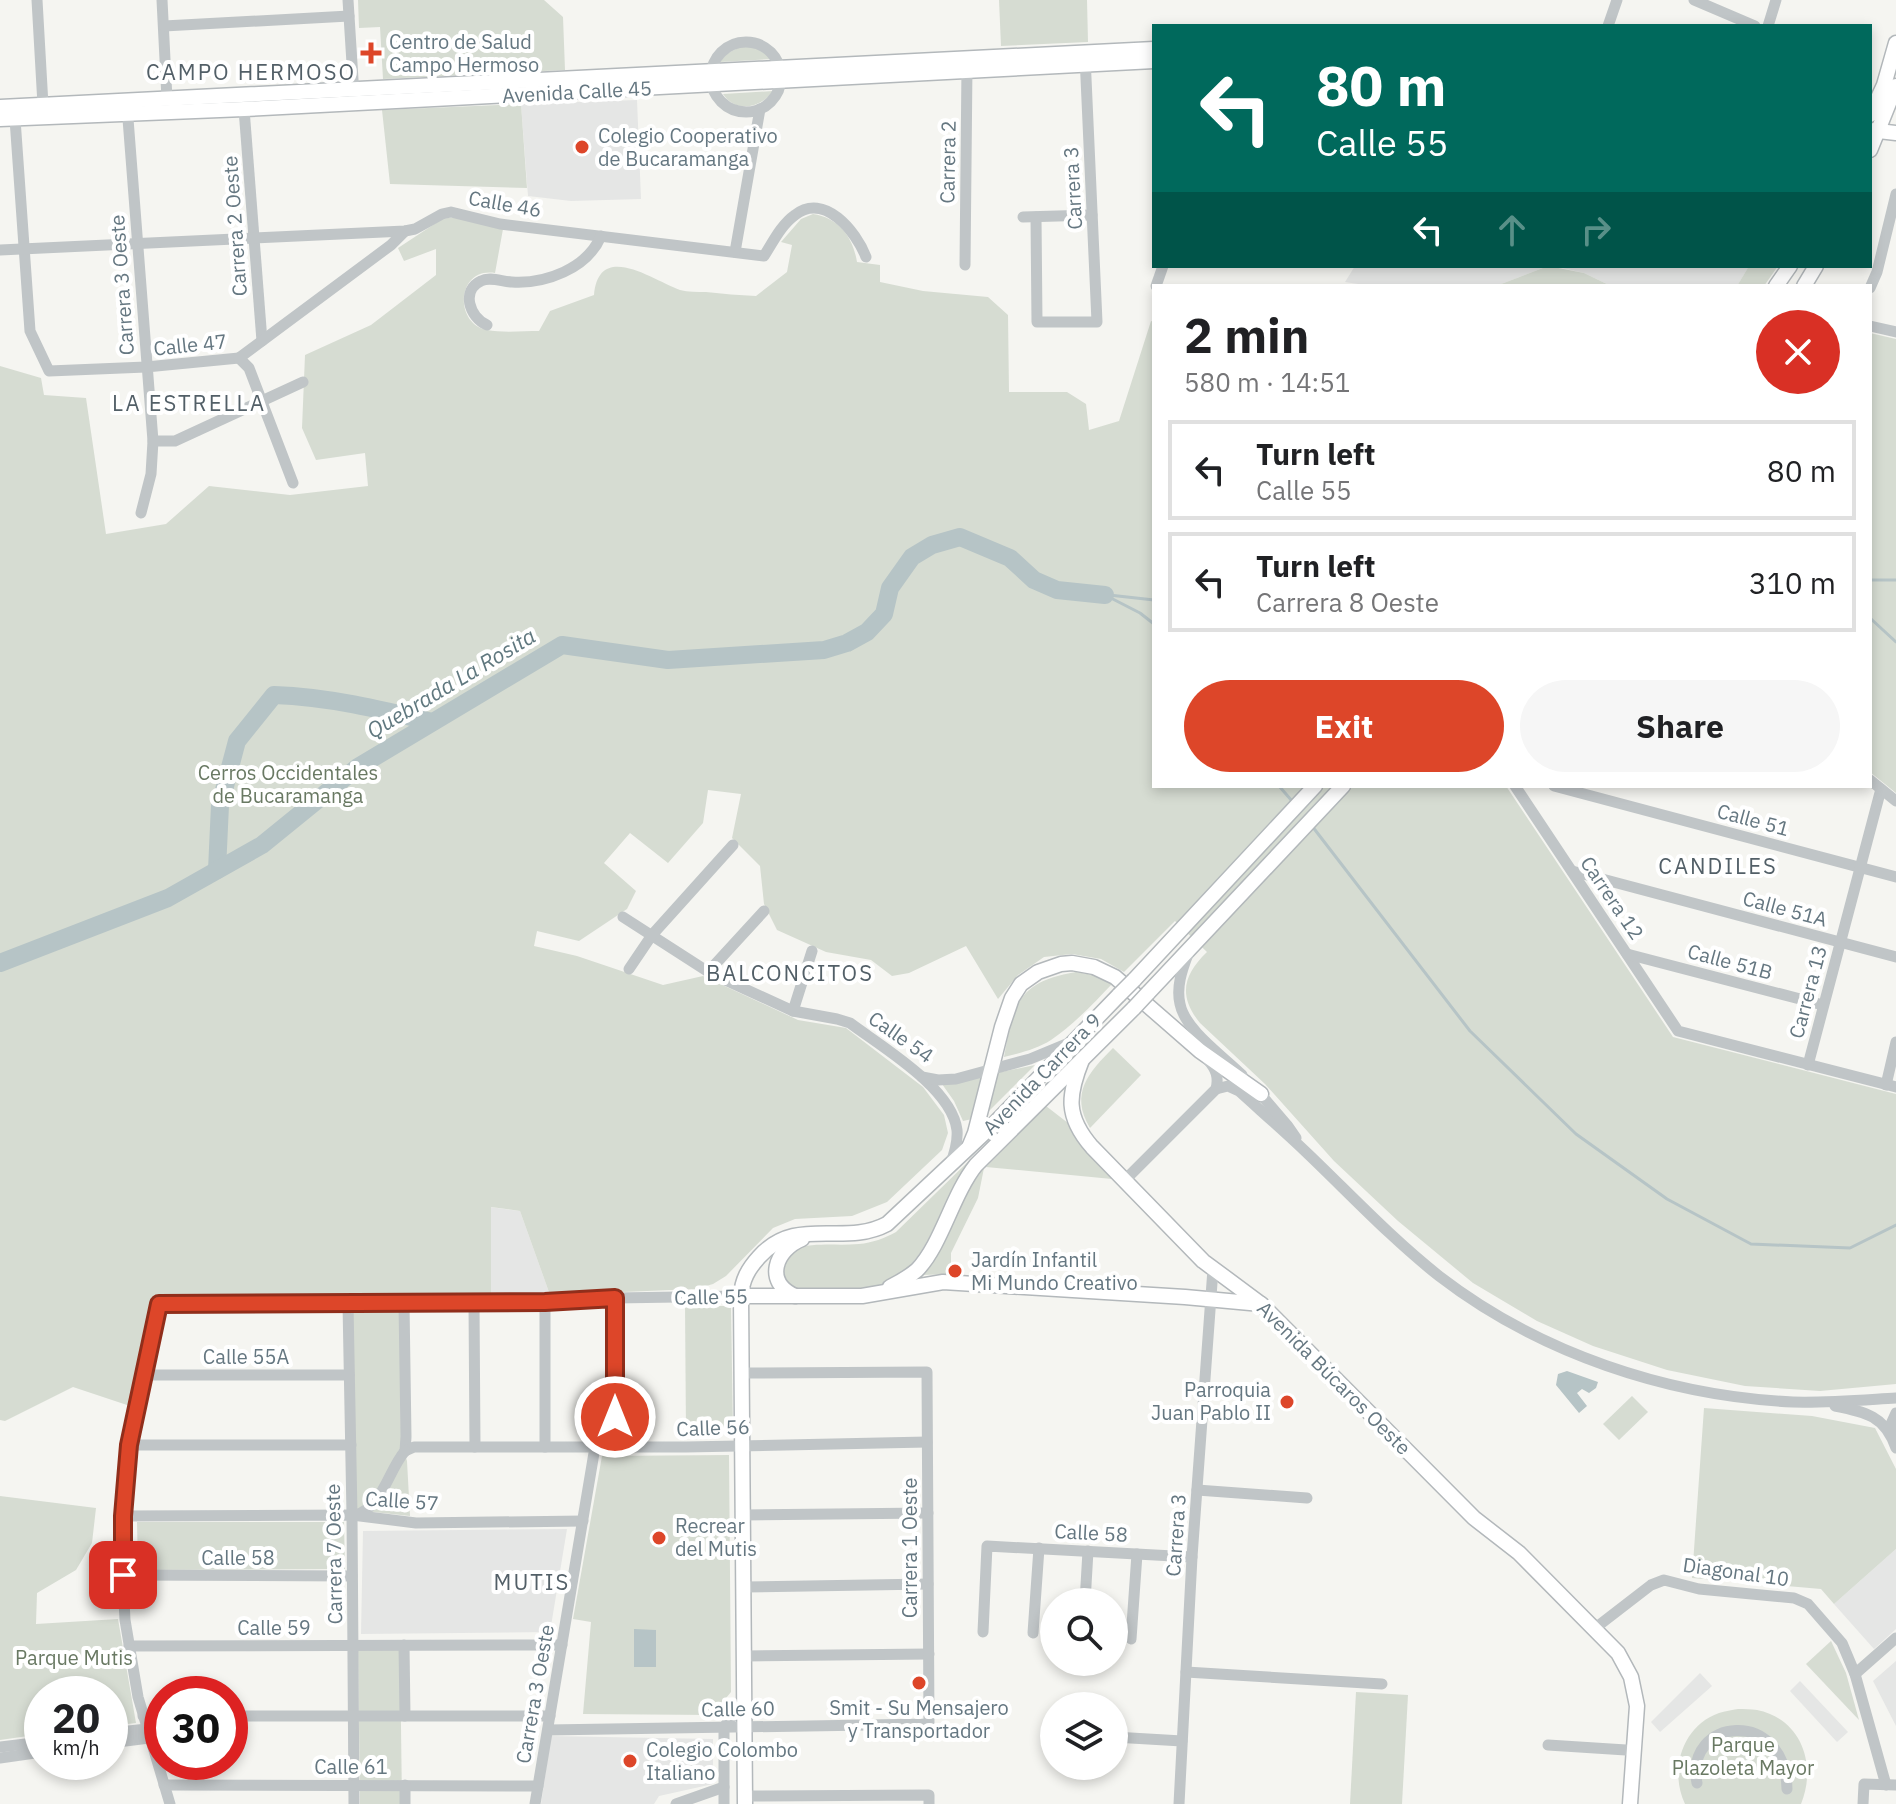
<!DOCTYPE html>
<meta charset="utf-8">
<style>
:root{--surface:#fff;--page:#f6f6f6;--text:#202124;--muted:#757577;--line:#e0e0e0;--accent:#dd4629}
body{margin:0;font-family:"IBM Plex Sans",sans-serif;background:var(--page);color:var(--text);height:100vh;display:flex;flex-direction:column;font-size:30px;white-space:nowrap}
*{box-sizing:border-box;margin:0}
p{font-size:26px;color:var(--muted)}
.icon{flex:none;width:44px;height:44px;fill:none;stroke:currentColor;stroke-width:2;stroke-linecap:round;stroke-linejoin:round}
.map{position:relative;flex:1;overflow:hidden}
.side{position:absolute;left:1152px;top:284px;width:720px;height:504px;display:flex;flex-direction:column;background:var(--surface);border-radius:0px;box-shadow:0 4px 12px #0003}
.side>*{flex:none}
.top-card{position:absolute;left:1152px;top:24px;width:720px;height:244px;border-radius:0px;box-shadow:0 4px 12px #0003;background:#00695c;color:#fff;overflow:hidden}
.controls{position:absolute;left:1040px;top:1588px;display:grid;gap:16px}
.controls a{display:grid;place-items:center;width:88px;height:88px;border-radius:50%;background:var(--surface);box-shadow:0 4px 12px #0003;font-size:40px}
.speed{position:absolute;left:24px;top:1676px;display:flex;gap:16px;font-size:40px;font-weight:700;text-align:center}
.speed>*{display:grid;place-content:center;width:104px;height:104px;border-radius:50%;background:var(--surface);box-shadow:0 4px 12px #0003;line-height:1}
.speed small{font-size:20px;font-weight:400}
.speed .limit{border:12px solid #d22;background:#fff;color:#111}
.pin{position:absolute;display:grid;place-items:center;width:68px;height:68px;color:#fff;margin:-34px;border-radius:16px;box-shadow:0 4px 12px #0006}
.me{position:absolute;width:88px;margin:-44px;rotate:0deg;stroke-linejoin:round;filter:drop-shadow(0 0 6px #0008)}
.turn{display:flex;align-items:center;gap:28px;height:168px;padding:0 32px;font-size:36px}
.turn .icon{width:104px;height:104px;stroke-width:2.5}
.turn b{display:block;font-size:56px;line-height:68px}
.lanes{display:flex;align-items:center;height:76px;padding:0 32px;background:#0003;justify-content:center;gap:40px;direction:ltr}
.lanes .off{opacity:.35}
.round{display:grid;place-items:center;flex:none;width:84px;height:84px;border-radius:42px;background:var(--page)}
.overview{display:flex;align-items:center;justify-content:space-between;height:136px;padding:0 32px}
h1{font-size:48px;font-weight:700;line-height:60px}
.primary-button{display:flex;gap:16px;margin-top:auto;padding:16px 32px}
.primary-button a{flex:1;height:92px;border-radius:48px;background:var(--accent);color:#fff;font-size:32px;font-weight:700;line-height:92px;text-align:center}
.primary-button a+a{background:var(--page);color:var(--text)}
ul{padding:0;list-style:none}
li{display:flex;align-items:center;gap:24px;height:100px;margin:0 16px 12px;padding:0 16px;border:4px solid var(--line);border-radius:0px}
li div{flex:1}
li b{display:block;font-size:30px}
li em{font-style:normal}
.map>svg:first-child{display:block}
.built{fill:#e5e6e5}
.green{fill:#d6dcd2}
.water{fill:#b6c4c6}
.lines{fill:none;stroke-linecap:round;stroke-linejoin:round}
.stream{stroke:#b6c4c6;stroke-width:3}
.river{stroke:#b6c4c6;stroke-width:18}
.major-casing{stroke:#b3b8bb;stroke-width:17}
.minor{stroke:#c0c5c7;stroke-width:11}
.major{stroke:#fff;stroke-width:14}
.major-bridge-casing{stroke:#b3b8bb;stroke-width:17;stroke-linecap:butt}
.major-bridge{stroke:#fff;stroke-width:14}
.route-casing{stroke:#902e1b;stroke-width:20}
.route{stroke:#dd4629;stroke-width:14}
.poi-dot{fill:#dd4629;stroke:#fff;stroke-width:3}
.labels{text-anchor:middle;stroke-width:8;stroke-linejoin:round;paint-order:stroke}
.poi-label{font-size:20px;fill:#657781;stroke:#fff;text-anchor:start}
.street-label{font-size:20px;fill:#657781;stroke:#fff}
.park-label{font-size:20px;fill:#697963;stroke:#fff}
.neighbourhood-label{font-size:22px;letter-spacing:2px;fill:#525f67;stroke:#fff}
.water-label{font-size:22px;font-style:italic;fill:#60787f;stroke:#fff}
</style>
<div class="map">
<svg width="1896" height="1804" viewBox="0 0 1896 1804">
<rect width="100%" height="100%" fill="#f5f5f1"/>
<g class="built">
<polygon points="637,100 641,199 571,201 528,196 521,104"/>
<polygon points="1355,266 1548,266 1496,286 1371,286 1345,282"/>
<polygon points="1554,266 1749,266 1737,286 1611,286 1584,273"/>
<polygon points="490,1207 520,1211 550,1295 491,1297"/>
<polygon points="567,1529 550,1632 361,1634 363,1531"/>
<polygon points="1896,1549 1896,1629 1874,1649 1834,1604"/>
<polygon points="1896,1661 1896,1726 1873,1681"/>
<polygon points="1700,1673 1712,1686 1660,1732 1651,1722"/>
<polygon points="1800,1681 1848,1732 1837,1742 1790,1691"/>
<polygon points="551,1736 713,1739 713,1784 659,1796 654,1804 541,1804"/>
</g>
<g class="green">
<polygon points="358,0 544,0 563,17 565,70 383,79 380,27 359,28"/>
<polygon points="999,0 1087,0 1088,42 1001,46"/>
<path d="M744,45C756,46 764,49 771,59L720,62L726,54Z"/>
<path d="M773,91C761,108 736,114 723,94Z"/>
<polygon points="521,104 527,188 390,184 382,110"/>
<path d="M813,214C839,218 853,237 857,262L880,265V282L923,291L988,297L1008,315L1009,392H1067L1086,404L1089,430L1119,421L1151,321L1154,322V786H1506L1673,1037L1896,1094V1384L1820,1391L1745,1386L1667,1370L1593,1346L1537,1321L1473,1283L1398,1221L1334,1161L1265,1084L1200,1023C1178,996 1183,975 1207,952L1175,921L1124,972L1101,959L1072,954L1044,957L1018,975L998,999L966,946L909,973L892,976L871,960L826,952L777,930L764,904L760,866L732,838L741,794L708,790L703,823L668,863L630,833L604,863L636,891L627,909L579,941L537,931L534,946L577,956L663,985L703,976L798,1020L846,1028L923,1087L944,1115L948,1133L942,1150L887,1202L852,1216L795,1219L773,1228L726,1276L713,1284L696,1289L550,1295L520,1211L491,1207V1297L330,1296L154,1299L130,1406L73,1387L5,1421L0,1420V366L41,378L44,395L86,398L106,534L166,524L209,486L290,495L368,486L365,453L316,460L302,428L305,355L371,325L436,275V249L404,261L398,248L442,219L448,218H458L503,229L495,273C457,267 453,323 487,330C502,333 524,331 539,331L550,311L594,295C599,240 654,281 680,290C688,292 697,292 706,292C723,294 739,295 756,296L787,272L792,245L781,242L801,219Z"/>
<polygon points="1548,266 1584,273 1611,286 1496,286"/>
<polygon points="1749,266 1778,266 1764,286 1737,286"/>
<polygon points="1870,333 1896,339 1896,793 1870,772"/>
<path d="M1076,972L1099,976L1112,984C1095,1002 1072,1026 1051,1040C1037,1049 1020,1053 1004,1057C1014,1004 1017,982 1076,972Z"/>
<path d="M1113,1048L1141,1075L1090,1128C1069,1093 1089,1072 1113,1048Z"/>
<polygon points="1035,1065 985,1115 996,1073"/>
<polygon points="982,1077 972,1119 963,1121 954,1101 942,1084"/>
<polygon points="1046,1106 1068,1123 1075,1137 1085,1150 1112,1179 986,1167"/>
<path d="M978,1152C971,1160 965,1168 959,1177C936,1215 923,1279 871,1288C850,1291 819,1288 797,1289C776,1277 784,1264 793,1249C816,1242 836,1246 859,1244C872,1243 885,1238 896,1232Z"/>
<polygon points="984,1168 978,1198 951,1253 951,1274 923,1275 941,1248 971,1186"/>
<polygon points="685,1306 731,1306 733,1433 686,1433"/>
<polygon points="352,1308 400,1308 401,1441 407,1461 410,1516 355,1510"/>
<polygon points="1632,1396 1648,1412 1619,1440 1603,1424"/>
<polygon points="1704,1408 1812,1416 1875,1428 1896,1469 1896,1549 1834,1604 1821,1589 1692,1578"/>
<polygon points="729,1455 731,1692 712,1715 583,1714 591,1622 573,1619 602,1456"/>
<polygon points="0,1496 96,1508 92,1543 76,1570 37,1593 36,1624 118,1619 136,1723 110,1726 110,1694 42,1694 42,1734 0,1740"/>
<polygon points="137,1522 344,1522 345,1569 138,1570"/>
<polygon points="1831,1641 1846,1673 1859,1720 1806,1664"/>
<polygon points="358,1650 400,1650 402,1804 360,1804"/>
<polygon points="1356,1692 1408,1695 1402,1804 1350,1804"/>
<path d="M1738,1709C1744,1709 1751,1709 1757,1710C1802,1719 1817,1765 1801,1804H1685C1669,1770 1682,1726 1719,1713C1725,1711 1732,1710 1738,1709Z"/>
</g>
<g class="water">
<polygon points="1567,1371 1598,1382 1596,1388 1589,1393 1582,1389 1577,1393 1587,1406 1579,1413 1556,1385 1558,1374"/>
<polygon points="634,1629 656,1630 656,1667 634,1667"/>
</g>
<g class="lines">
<g class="stream">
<polyline points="1870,580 1896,580"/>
<polyline points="1105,595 1140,613 1154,624"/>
<polyline points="1109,595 1154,600"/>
<polyline points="1870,618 1896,642"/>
<polyline points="1279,786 1292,801"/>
<polyline points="1312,826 1470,1031 1576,1134 1667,1199 1751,1244 1850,1248 1896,1225"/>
</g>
<g class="river">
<path d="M217,870L220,805L237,741L274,695C329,697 379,709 432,722"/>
<polyline points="0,963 168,898 262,845 358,767 562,645 668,660 824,650 847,643 867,632 884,614 890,588 912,557 932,545 960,537 1010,558 1034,580 1057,590 1105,595"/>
</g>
<defs>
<g id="major">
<polyline points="0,107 1154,49"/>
<polyline points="1870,115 1884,85 1896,43"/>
<polyline points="0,119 244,109 1154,61"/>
<polyline points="1870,130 1896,133"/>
<polyline points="1870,150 1896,86"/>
<polyline points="1776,286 1790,266"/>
<polyline points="1804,286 1816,266"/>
<polyline points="1134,980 1315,786"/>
<polyline points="1148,993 1343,786"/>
<path d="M1082,1060C1068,1095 1065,1116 1092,1147L1203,1261L1261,1304L1474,1518L1519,1553L1618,1653L1631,1677L1637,1706L1630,1804"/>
<polyline points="970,1145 975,1133 1002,1027 1012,998 1021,984 1038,972 1061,964 1072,963 1094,967 1115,977 1200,1051 1261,1094"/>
<path d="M890,1287C900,1282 909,1277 917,1270C942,1244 952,1195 976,1165L1134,1008"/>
<polyline points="741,1296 862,1296 943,1282 1185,1297 1261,1304"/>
<path d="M795,1296C764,1282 775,1250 802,1239"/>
<path d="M745,1804L741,1296C742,1280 748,1269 759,1257C796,1215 844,1247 887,1224L996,1122L1119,995"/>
</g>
</defs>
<use href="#major" class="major-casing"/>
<g class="minor">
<polyline points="37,0 43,105"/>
<polyline points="162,0 167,99"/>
<polyline points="348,0 354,95"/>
<polyline points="1694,0 1755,26"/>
<polyline points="164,26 349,16"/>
<polyline points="1608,26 1617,0"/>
<polyline points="1768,26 1776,0"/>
<circle cx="746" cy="77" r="35"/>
<polyline points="127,106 153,441 151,474 141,513"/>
<polyline points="244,109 262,341"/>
<polyline points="15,119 30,331 49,371 146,367 239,358"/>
<polyline points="1023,217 1092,215"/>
<polyline points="1036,217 1037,322 1097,322 1085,56"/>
<path d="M0,250L405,231L415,229L442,214L451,212L500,224L764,256C773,242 781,225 795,215C824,192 856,231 866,257"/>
<polyline points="735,252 760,109"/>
<polyline points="965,265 967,66"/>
<polyline points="1156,286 1163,266"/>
<polyline points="1870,288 1877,272 1896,194"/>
<path d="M487,325C469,317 461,290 481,281C490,276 503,282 512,282C545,284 587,269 601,236"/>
<polyline points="1870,326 1896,332"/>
<polyline points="239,358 391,245 405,231"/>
<polyline points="239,358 249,368 293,483"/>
<polyline points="153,441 175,441 303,382"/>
<polyline points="1870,780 1896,801"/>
<polyline points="1515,786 1678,1031 1896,1087"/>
<polyline points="1554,786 1896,877"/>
<polyline points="1572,871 1896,957"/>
<path d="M623,917L710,973L793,1011L837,1019L850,1023C882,1047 952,1088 957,1130C958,1142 954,1154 950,1166"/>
<path d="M1188,954C1182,970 1176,987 1180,1004C1185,1030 1223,1056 1242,1075"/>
<polyline points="1627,954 1823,1005"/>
<polyline points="629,969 652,935 733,845"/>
<polyline points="708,972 764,911"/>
<polyline points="793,1011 812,951"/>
<polyline points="1808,1065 1881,789"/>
<polyline points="922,1077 938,1080 956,1079 1030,1059 1071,1042"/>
<polyline points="1886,1085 1896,1042"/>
<path d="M1216,1089L1228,1086L1239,1091C1261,1111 1284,1131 1306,1152C1350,1194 1391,1238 1439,1276C1539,1353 1667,1396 1793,1402C1827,1403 1862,1400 1896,1398"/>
<polyline points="1257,1090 1287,1125 1296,1138"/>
<path d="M1125,1180L1216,1089C1219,1077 1216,1069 1208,1060"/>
<polyline points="404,1303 406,1437 405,1451"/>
<polyline points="474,1303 475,1447"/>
<polyline points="348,1304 352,1515 354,1804"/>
<polyline points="144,1375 349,1375"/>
<path d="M1835,1406C1866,1412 1885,1416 1896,1448"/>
<polyline points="1891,1432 1891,1424 1896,1413"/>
<polyline points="129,1445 351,1445"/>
<polyline points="545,1447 545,1302"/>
<polyline points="615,1447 615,1298"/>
<polyline points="405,1451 414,1447 686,1447 927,1442"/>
<polyline points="1197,1490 1307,1498"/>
<path d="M356,1515C383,1506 388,1471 405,1451"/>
<polyline points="743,1515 928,1513"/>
<polyline points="123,1516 352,1515 416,1523 583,1521"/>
<polyline points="123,1575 352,1576"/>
<polyline points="744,1587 928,1584"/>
<polyline points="1085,1602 1088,1551"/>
<polyline points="1594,1629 1651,1585 1664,1580 1699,1589 1794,1598 1808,1604 1842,1643 1855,1674 1886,1785"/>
<polyline points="983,1632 987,1546 1192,1557"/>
<polyline points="1033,1633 1039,1548"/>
<polyline points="1131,1639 1137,1554"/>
<polyline points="404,1645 405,1716"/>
<polyline points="129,1646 562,1645"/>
<polyline points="745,1656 929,1654"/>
<polyline points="1186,1672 1382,1684"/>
<polyline points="1855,1674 1896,1638"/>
<polyline points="143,1716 162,1716"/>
<polyline points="230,1716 550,1716"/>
<polyline points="548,1730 929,1724 927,1372 742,1373"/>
<polyline points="110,1733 147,1729"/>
<polyline points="1114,1737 1182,1741"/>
<polyline points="110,1743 149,1738"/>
<polyline points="1548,1745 1626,1750"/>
<polyline points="0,1747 42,1742"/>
<polyline points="0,1758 42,1752"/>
<path d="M1697,1783C1684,1718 1785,1706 1787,1789"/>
<polyline points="164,1785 538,1786"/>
<polyline points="405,1785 405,1804"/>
<polyline points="745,1796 929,1795 929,1804"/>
<polyline points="170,1804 138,1697 125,1620 124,1600 123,1516 129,1445 159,1304 545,1302 615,1298 741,1296"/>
<polyline points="535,1804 595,1447"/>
<polyline points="676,1804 724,1787"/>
<polyline points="724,1804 724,1727 745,1699"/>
<polyline points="1179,1804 1192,1557 1213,1269"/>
<polyline points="1863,1804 1864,1784 1896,1785"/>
</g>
<use href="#major" class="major"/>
<defs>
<g id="major-bridge">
<polyline points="1119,995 1134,980"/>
<polyline points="1134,1008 1148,993"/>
</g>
</defs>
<use href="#major-bridge" class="major-bridge-casing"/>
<use href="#major-bridge" class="major-bridge"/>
</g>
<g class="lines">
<defs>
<polyline id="route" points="123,1575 123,1516 129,1445 159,1304 545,1302 615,1298 615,1417"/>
</defs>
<use href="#route" class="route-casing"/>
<use href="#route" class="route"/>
</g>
<g class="poi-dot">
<path d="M367 41h8v8h8v8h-8v8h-8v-8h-8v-8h8z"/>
<circle cx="582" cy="147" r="8"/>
<circle cx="955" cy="1271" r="8"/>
<circle cx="1287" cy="1402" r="8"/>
<circle cx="659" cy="1538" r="8"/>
<circle cx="919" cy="1683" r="8"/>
<circle cx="630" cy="1761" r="8"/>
</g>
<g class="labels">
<g class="poi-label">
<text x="389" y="49">Centro de Salud<tspan x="389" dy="23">Campo Hermoso</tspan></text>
<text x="598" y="143">Colegio Cooperativo<tspan x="598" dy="23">de Bucaramanga</tspan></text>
<text x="971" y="1267">Jardín Infantil<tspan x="971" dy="23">Mi Mundo Creativo</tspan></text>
<text x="1271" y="1397" text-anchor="end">Parroquia<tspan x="1271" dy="23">Juan Pablo II</tspan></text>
<text x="675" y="1533">Recrear<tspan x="675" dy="23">del Mutis</tspan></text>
<text x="919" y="1715" text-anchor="middle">Smit - Su Mensajero<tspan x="919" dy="23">y Transportador</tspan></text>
<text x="646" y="1757">Colegio Colombo<tspan x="646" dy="23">Italiano</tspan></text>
</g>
<g class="street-label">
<text transform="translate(577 92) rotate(-3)" y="7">Avenida Calle 45</text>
<text transform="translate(948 162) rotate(-89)" y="7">Carrera 2</text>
<text transform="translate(1073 188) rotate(-93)" y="7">Carrera 3</text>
<text transform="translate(505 204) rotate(10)" y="7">Calle 46</text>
<text transform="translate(235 226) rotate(-94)" y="7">Carrera 2 Oeste</text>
<text transform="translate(122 285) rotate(-94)" y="7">Carrera 3 Oeste</text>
<text transform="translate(190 345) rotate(-6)" y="7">Calle 47</text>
<text transform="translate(1753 820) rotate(15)" y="7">Calle 51</text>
<text transform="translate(1612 898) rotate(56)" y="7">Carrera 12</text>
<text transform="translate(1785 909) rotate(15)" y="7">Calle 51A</text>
<text transform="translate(1730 962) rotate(15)" y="7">Calle 51B</text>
<text transform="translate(1808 992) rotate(-75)" y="7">Carrera 13</text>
<text transform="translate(901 1037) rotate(35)" y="7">Calle 54</text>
<text transform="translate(1042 1074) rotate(-46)" y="7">Avenida Carrera 9</text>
<text transform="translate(711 1297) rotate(-1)" y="7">Calle 55</text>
<text x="246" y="1364">Calle 55A</text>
<text transform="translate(1334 1378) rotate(45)" y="7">Avenida Búcaros Oeste</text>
<text transform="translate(713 1428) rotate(-2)" y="7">Calle 56</text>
<text transform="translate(402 1501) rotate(4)" y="7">Calle 57</text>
<text transform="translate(1091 1533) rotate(3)" y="7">Calle 58</text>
<text transform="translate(1176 1535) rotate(-86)" y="7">Carrera 3</text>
<text transform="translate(910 1548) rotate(-90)" y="7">Carrera 1 Oeste</text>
<text transform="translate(334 1554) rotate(-91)" y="7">Carrera 7 Oeste</text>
<text x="238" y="1565">Calle 58</text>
<text transform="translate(1736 1572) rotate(8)" y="7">Diagonal 10</text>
<text x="274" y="1635">Calle 59</text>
<text transform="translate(535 1694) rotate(-80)" y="7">Carrera 3 Oeste</text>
<text transform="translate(738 1709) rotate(-1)" y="7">Calle 60</text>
<text x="351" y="1774">Calle 61</text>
</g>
<g class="park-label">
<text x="288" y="780">Cerros Occidentales<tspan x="288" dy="23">de Bucaramanga</tspan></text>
<text x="74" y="1665">Parque Mutis</text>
<text x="1743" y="1752">Parque<tspan x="1743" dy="23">Plazoleta Mayor</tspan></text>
</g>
<g class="neighbourhood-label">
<text x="251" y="80">CAMPO HERMOSO</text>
<text x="189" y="411">LA ESTRELLA</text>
<text x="1718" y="874">CANDILES</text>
<text x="790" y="981">BALCONCITOS</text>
<text x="532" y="1590">MUTIS</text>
</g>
<g class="water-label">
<text transform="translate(451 683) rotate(-31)" y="8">Quebrada La Rosita</text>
</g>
</g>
</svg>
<div class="controls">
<a><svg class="icon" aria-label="search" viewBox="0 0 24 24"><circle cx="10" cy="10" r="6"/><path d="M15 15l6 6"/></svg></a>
<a><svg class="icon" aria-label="layers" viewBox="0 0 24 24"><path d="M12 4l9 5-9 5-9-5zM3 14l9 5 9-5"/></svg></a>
</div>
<div class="speed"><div>20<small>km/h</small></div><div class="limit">30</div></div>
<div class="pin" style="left:123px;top:1575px;background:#d93025"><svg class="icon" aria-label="arrive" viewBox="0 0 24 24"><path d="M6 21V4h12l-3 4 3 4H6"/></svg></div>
<svg class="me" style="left:615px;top:1417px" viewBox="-20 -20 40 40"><circle r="17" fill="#dd4629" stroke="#fff" stroke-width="3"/><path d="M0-11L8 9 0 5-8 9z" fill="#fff"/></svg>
<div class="top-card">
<div class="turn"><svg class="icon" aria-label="left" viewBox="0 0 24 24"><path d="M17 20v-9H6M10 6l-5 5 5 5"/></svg><div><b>80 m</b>Calle 55</div></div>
<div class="lanes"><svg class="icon" aria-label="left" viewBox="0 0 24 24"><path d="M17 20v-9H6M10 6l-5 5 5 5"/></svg><svg class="icon off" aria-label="ahead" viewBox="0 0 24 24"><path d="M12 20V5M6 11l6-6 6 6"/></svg><svg class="icon off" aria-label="right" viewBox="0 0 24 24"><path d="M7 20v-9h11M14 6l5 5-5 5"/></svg></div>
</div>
<section class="side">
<div class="overview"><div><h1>2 min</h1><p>580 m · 14:51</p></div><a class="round" style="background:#d93025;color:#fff"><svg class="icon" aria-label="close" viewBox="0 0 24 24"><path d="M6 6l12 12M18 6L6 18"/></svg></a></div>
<ul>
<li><svg class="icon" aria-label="left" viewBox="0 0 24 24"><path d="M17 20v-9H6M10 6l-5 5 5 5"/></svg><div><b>Turn left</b><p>Calle 55</p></div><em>80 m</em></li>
<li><svg class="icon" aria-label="left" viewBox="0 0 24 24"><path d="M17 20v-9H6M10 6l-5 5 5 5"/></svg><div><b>Turn left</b><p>Carrera 8 Oeste</p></div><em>310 m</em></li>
</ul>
<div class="primary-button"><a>Exit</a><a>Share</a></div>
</section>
</div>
